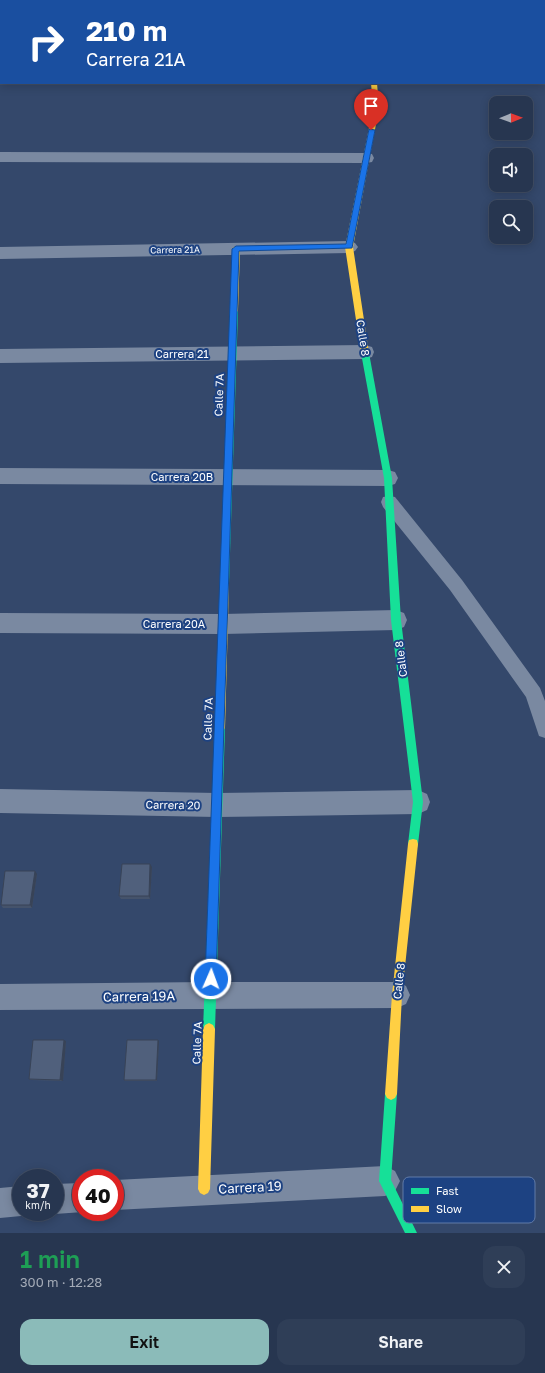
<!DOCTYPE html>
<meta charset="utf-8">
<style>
:root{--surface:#273650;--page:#2f3e57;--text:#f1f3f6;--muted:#a4abb7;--line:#435067;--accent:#8bbbb9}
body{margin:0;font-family:"Golos Text",sans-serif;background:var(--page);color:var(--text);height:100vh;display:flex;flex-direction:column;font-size:15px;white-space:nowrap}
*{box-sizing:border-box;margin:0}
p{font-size:13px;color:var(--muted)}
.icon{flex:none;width:22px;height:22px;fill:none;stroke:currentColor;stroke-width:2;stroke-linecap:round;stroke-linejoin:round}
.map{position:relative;height:1233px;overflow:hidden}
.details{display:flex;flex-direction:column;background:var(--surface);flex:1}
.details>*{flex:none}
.guide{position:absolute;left:0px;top:0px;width:545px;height:84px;box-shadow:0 2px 10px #0003,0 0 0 1px var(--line);background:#1a4fa0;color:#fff;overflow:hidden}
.needle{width:26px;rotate:89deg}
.tools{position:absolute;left:489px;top:96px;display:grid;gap:8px}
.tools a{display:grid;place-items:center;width:44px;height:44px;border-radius:8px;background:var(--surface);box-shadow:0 2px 10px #0003,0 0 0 1px var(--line);font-size:20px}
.speed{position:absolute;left:12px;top:1169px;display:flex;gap:8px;font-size:20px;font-weight:700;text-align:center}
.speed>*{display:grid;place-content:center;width:52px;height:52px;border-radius:50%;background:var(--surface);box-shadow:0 2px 10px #0003,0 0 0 1px var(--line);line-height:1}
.speed small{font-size:10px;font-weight:400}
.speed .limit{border:6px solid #d22;background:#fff;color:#111}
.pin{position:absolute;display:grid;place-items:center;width:34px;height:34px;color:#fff;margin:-41px -17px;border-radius:50% 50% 50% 0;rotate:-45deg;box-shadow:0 0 4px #0007}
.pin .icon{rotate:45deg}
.me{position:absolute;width:44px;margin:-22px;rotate:2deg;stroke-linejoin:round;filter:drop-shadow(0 0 3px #0008)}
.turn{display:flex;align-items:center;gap:14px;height:84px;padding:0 20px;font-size:18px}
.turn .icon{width:52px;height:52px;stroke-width:2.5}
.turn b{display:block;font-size:28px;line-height:34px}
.round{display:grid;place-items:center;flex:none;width:42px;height:42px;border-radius:12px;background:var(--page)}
.head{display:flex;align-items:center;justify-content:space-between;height:68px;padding:0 20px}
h1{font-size:24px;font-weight:600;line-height:30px;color:#1e9e55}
.action{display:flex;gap:8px;margin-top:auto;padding:8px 20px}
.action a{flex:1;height:46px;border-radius:12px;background:var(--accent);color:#111;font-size:16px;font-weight:600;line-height:46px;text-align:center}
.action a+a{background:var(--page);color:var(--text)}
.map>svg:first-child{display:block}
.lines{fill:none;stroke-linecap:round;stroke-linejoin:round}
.lane{fill:#7a89a1;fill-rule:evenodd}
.street{fill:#7a89a1;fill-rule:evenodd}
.fast{fill:#16e098;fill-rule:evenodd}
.slow{fill:#ffcf43;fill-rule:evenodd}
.wall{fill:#45536b}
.shaded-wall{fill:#384357}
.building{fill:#50607c;stroke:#384357}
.route{fill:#1a73e8;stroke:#114b97}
.labels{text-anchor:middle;stroke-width:4;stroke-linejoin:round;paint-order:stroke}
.far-street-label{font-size:9px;fill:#fff;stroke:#1d4282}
.street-label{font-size:11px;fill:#fff;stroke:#1d4282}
.near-street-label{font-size:13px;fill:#fff;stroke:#1d4282}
.key{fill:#1d4282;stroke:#617ba8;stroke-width:1}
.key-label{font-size:11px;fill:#fff}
</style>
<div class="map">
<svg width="545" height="1233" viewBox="0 0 545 1233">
<rect width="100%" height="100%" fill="#34486b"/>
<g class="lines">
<polygon class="lane" points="389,496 395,497 462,580 540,688 545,701 545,738 539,736 526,697 450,590 383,507 381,502 383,497"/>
<g class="street">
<rect x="5" y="0" width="14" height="1"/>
<rect x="366" y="0" width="14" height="1"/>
<polygon points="0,152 366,153 372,154 374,158 372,162 366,163 0,162"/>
<polygon points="349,241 355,243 358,247 355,251 349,253 0,259 0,247"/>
<polygon points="365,345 372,347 374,352 372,357 365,359 0,363 0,349"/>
<polygon points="0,468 388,470 395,472 398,478 395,484 388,486 0,484"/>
<polygon points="396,610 404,613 407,620 404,627 396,630 223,634 0,633 0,613 223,614"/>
<polygon points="0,789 217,793 418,790 427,794 430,802 427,810 418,814 217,817 0,813"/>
<polygon points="210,982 397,982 406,986 410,995 406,1004 397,1008 0,1010 0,984"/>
<polygon points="385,1166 395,1171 400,1181 395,1191 385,1196 115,1210 115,1180"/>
<polygon points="81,1183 81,1212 83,1212 55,1214 51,1212 55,1212 55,1184"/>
<polygon points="21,1186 21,1212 30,1212 21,1216 0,1218 0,1188"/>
</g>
<g class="fast">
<polygon points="234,308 238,311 229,584 228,587 222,587 221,584 230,311"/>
<polygon points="365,350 369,353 392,478 401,620 423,802 418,844 417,848 413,849 409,848 408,844 413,802 391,620 384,478 361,353"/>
<polygon points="220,724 223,725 225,728 215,1029 213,1033 209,1035 205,1033 203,1029 215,728 217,725"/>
<polygon points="391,1088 395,1090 397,1094 391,1180 417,1233 405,1233 379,1181 385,1094 387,1090"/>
</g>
<g class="slow">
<polygon points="371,83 377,83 379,108 353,247 369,353 365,356 361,353 345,247 373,108"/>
<polygon points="233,247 239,247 240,249 238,311 234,314 230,311"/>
<polygon points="225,580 228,581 229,584 225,728 223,731 220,732 217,731 215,728 221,584 222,581"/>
<polygon points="413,839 417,840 418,844 402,995 397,1094 395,1098 391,1100 387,1098 385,1094 392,995 408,844 409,840"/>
<polygon points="209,1023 213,1025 215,1029 210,1189 208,1193 204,1195 200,1193 198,1189 203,1029 205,1025"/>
</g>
</g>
<g class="wall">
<polygon points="152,867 150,899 121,899 119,896"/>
<polygon points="37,874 32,908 3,908 1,905"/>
<polygon points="66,1041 63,1081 31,1080 29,1079"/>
<polygon points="159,1041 157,1081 125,1081 124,1080"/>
</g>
<g class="shaded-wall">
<polygon points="150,864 152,867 150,899 149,896"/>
<polygon points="35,871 37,874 32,908 30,905"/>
<polygon points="64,1040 66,1041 63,1081 60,1080"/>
<polygon points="158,1040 159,1041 157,1081 156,1080"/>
</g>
<g class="building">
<polygon points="122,864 150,864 149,896 119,896"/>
<polygon points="5,871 35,871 30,905 1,905"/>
<polygon points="33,1040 64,1040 60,1080 29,1079"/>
<polygon points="127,1040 158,1040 156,1080 124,1080"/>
</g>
<polygon class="route" points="369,129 375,130 352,248 239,251 216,979 215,983 211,984 207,983 205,979 232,249 236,246 346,244"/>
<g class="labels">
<g class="far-street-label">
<text transform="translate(175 250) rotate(-1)" y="3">Carrera 21A</text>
</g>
<g class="street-label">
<text transform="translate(363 338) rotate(81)" y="4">Calle 8</text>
<text x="182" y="358">Carrera 21</text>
<text transform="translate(219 395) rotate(-88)" y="4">Calle 7A</text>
<text x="182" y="481">Carrera 20B</text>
<text x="174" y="628">Carrera 20A</text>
<text transform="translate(401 659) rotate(-97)" y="4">Calle 8</text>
<text transform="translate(208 719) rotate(-88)" y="4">Calle 7A</text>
<text transform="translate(173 805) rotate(1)" y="4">Carrera 20</text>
<text transform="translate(399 981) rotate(-84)" y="4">Calle 8</text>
<text transform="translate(197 1043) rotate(-88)" y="4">Calle 7A</text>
</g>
<g class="near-street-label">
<text transform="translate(139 996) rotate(-1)" y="5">Carrera 19A</text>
<text transform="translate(250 1187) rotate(-3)" y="5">Carrera 19</text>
</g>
</g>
<rect x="403" y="1177" width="132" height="46" rx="6" class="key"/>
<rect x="411" y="1188" width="18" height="6" fill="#16e098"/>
<rect x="411" y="1206" width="18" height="6" fill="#ffcf43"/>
<g class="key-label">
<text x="436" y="1195">Fast</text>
<text x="436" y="1213">Slow</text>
</g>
</svg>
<div class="tools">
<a><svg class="needle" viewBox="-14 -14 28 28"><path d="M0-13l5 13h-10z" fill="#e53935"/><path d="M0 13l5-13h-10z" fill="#a4abb7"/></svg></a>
<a><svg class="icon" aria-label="sound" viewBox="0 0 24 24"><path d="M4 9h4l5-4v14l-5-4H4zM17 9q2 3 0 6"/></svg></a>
<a><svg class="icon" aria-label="search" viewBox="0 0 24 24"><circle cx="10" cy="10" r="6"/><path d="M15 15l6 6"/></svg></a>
</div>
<div class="speed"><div>37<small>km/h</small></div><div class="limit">40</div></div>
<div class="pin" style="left:371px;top:130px;background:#d93025"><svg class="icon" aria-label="arrive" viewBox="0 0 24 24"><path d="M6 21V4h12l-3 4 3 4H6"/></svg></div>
<svg class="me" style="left:211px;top:979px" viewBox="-20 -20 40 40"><circle r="17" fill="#1a73e8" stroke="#fff" stroke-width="3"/><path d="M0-11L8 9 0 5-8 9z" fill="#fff"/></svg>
<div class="guide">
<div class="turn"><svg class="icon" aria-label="right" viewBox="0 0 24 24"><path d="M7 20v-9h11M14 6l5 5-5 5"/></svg><div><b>210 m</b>Carrera 21A</div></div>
</div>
</div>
<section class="details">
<div class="head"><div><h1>1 min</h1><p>300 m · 12:28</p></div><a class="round"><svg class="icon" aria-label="close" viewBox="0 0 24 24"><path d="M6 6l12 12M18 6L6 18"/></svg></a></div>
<div class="action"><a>Exit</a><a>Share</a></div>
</section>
